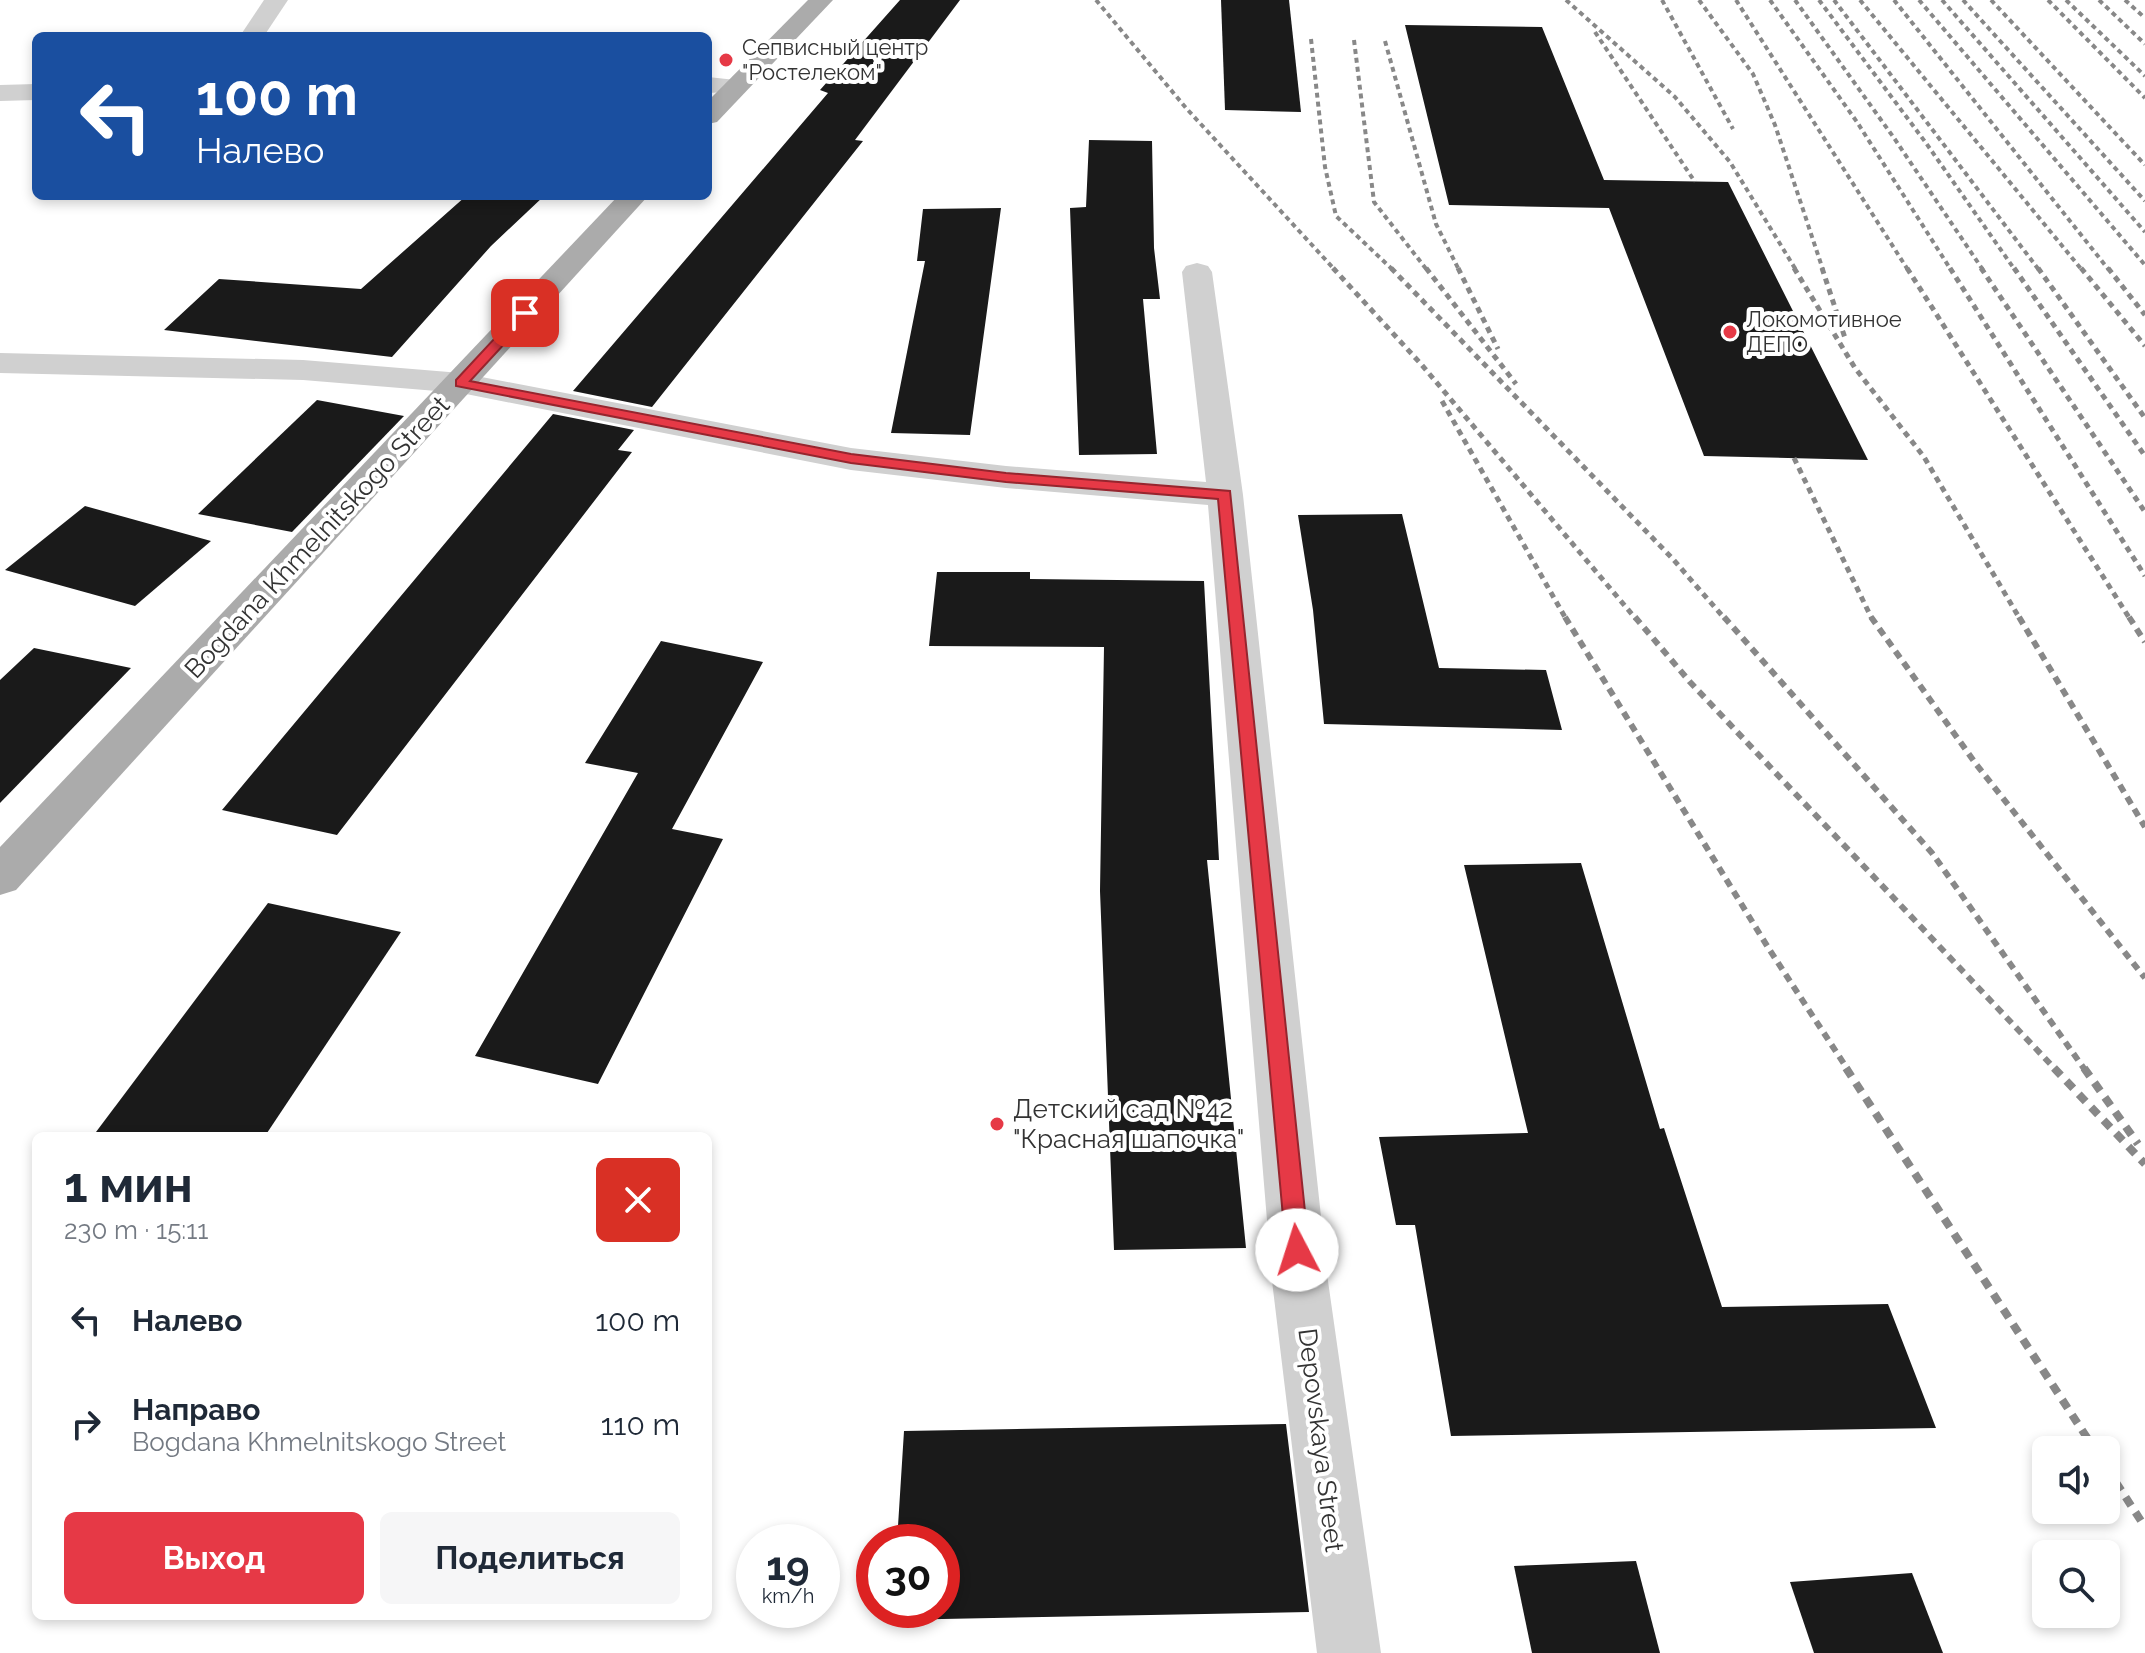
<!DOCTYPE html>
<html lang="ru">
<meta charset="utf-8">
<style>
:root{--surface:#fff;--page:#f6f6f7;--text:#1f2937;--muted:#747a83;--accent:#e63946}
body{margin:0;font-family:Raleway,sans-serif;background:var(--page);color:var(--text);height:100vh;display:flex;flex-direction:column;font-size:30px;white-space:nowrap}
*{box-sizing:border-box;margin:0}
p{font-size:26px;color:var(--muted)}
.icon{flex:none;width:44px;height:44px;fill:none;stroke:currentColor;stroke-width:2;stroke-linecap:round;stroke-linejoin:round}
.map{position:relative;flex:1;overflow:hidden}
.sheet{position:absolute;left:32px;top:1132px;width:680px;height:488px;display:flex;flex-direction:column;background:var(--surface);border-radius:12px;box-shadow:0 4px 12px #0003}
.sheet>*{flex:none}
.banner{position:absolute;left:32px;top:32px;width:680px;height:168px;border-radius:12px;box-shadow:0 4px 12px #0003;background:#1a4fa0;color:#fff;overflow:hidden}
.buttons{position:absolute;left:2032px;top:1436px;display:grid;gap:16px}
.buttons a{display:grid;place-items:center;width:88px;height:88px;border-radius:12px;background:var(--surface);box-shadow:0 4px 12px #0003;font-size:40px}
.speed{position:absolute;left:736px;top:1524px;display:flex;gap:16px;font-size:40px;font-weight:700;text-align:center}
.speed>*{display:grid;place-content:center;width:104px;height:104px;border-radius:50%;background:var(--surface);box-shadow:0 4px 12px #0003;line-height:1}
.speed small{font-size:20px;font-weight:400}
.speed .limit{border:12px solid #d22;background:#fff;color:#111}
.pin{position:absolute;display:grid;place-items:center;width:68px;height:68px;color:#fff;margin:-34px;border-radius:16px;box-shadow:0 4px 12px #0006}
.me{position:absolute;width:88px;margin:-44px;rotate:355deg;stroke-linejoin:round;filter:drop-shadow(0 0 6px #0008)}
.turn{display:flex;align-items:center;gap:28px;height:168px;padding:0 32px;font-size:36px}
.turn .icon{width:104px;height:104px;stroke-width:2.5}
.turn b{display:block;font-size:56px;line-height:68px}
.round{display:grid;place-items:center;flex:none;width:84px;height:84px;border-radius:12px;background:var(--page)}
.headline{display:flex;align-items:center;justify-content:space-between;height:136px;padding:0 32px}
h1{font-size:48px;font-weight:700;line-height:60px}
.cta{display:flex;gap:16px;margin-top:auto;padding:16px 32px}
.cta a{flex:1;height:92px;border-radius:12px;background:var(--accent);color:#fff;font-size:32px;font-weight:700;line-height:92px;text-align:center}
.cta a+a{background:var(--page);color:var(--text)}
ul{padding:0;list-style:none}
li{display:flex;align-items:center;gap:24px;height:104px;padding:0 32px}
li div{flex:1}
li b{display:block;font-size:30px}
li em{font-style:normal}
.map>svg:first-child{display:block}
.building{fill:#1a1a1a}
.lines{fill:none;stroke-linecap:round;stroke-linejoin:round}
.street{fill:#d0d0d0;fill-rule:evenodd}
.primary{fill:#ababab;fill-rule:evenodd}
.rail-far3{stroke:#888;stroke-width:4;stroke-dasharray:5 4;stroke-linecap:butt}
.rail-far2{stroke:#888;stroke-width:5;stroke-dasharray:6 5;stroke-linecap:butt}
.rail-far1{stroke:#888;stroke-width:6;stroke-dasharray:8 6;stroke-linecap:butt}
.rail{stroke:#888;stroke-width:8;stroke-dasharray:10 8;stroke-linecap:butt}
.route{fill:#e63946;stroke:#96252e;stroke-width:2}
.poi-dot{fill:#e63946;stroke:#fff;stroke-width:3}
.labels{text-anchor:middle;stroke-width:8;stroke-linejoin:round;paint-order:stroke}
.far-poi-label{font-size:22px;fill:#333;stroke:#fff;text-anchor:start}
.street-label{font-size:26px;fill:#333;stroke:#fff}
.poi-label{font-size:26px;fill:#333;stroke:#fff;text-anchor:start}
</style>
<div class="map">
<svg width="2145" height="1653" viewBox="0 0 2145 1653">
<rect width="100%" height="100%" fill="#fff"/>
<g class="building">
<polygon points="900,0 960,0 855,140 863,141 652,407 573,391 828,93 820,90"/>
<polygon points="1221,0 1289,0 1301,112 1225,110"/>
<polygon points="1405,25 1542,27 1604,180 1728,182 1868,460 1704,456 1609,208 1449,205"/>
<polygon points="1089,140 1152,141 1154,248 1160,299 1143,299 1157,454 1079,455 1070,208 1086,207"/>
<polygon points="466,196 544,196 491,246 392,357 164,330 219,279 361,289"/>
<polygon points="1001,208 970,435 891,433 925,261 917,261 923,209"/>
<polygon points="317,400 404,416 292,532 198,514"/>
<polygon points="553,414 634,430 618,450 632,452 337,835 222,810"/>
<polygon points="85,506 211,541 135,606 5,570"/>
<polygon points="1402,514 1439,668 1546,670 1562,730 1324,724 1313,610 1298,515"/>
<polygon points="937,572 1030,572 1030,579 1204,581 1219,860 1207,860 1246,1248 1114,1250 1100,891 1104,647 929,646"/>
<polygon points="661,641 763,662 672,829 723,839 598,1084 475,1056 638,773 585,763"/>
<polygon points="34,648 131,668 0,803 0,680"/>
<polygon points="1581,863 1660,1129 1664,1128 1722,1307 1888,1304 1936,1428 1451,1436 1415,1225 1396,1225 1379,1137 1528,1133 1464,865"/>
<polygon points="268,903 401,932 265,1136 93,1136"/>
<polygon points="1286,1424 1309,1612 892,1620 893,1610 942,1610 942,1542 897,1542 904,1431"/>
<polygon points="1636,1561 1660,1653 1532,1653 1514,1566"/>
<polygon points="1912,1573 1943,1653 1814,1653 1790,1582"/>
</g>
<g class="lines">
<g class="street">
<polygon points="264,0 288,0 264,36 240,36"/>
<polygon points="708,77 745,81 749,86 745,91 708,93"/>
<polygon points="36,84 36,100 0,101 0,85"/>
<polygon points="1197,263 1208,266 1212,272 1243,495 1328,1281 1381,1653 1317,1653 1272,1281 1208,505 1006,488 851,470 461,393 303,380 0,373 0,353 303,360 461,373 851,448 1006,466 1206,482 1182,272 1186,266"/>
</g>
<g class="primary">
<polygon points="808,0 833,0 717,122 708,124 708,101"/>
<polygon points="618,196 648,196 16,890 0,895 0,847"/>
</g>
<g class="rail-far3">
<polyline points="1096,0 1186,108 1335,270"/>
<polyline points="1566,0 1675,97 1730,162 1796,270"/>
<polyline points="1662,0 1733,129"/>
<polyline points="1699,0 1753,74 1775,125 1823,270"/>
<polyline points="1736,0 1908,270"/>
<polyline points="1770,0 1857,122 1951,270"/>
<polyline points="1795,0 1894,138 1983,270"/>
<polyline points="1819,0 1926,143 2015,270"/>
<polyline points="1834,0 2039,270"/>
<polyline points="1860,0 2082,270"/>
<polyline points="1894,0 2109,270"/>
<polyline points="1919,0 2145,265"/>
<polyline points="1942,0 2145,232"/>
<polyline points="1963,0 2145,201"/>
<polyline points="1991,0 2145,165"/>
<polyline points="2048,0 2145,98"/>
<polyline points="2066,0 2145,76"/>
<polyline points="2099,0 2145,44"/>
<polyline points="2125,0 2145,18"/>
<polyline points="1595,32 1695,182"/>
<polyline points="1311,39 1325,167 1336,216 1393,270"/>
<polyline points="1354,40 1374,202 1427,270"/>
<polyline points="1385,41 1436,224 1459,270"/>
</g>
<g class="rail-far2">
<polyline points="1333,268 1421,364 1636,619"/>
<polyline points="1391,268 1672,558 1725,619"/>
<polyline points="1426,268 1516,384"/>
<polyline points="1458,268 1498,349"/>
<polyline points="1794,268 1855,368 1924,457 2020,619"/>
<polyline points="1822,268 1845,338"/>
<polyline points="1907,268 2130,619"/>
<polyline points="1950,268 2145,576"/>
<polyline points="1981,268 2145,512"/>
<polyline points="2014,268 2145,456"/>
<polyline points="2038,268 2145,418"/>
<polyline points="2081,268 2145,346"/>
<polyline points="2108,268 2145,315"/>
<polyline points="1442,401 1566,619"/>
<polyline points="1794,458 1872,619"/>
</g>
<g class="rail-far1">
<polyline points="1565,617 1769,949 1848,1070"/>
<polyline points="1635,617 1690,682 2056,1070"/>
<polyline points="1724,617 1932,853 2085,1070"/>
<polyline points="1871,617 1976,764 2145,978"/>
<polyline points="2019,617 2145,827"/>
<polyline points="2129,617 2145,642"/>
</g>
<g class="rail">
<polyline points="1846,1068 2095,1450"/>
<polyline points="2054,1068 2145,1164"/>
<polyline points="2084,1068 2138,1144"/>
<polyline points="2106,1467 2145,1527"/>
</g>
</g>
<polygon class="route" points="525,309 532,313 530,316 470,381 851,454 1006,473 1230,491 1309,1250 1305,1258 1297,1261 1289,1258 1286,1250 1218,499 1006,482 851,463 456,386 456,380 521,310"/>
<g class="poi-dot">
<circle cx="726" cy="60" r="8"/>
<circle cx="1730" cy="332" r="8"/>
<circle cx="997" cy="1124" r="8"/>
</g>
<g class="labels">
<g class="far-poi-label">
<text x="742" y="55">Сепвисный центр<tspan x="742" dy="25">"Ростелеком"</tspan></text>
<text x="1746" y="327">Локомотивное<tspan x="1746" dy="25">ДЕПО</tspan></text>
</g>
<g class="street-label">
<text transform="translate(317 537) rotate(-47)" y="9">Bogdana Khmelnitskogo Street</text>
<text transform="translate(1321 1440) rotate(83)" y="9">Depovskaya Street</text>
</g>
<g class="poi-label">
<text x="1013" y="1118">Детский сад №42<tspan x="1013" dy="30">"Красная шапочка"</tspan></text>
</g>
</g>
</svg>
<div class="buttons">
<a><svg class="icon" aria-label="sound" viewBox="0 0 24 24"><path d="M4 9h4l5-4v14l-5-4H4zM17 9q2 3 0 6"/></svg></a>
<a><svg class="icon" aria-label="search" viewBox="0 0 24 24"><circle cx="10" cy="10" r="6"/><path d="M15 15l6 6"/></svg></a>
</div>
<div class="speed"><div>19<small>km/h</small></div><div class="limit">30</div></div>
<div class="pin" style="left:525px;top:313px;background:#d93025"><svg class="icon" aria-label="arrive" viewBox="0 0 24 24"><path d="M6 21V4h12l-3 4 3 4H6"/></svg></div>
<svg class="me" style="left:1297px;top:1250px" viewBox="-20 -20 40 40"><circle r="19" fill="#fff"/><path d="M0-13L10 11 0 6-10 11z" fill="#e63946"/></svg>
<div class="banner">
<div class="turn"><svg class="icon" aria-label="left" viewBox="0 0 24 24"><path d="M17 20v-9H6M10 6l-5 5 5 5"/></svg><div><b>100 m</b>Налево</div></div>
</div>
<section class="sheet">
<div class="headline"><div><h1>1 мин</h1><p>230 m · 15:11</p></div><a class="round" style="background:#d93025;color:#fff"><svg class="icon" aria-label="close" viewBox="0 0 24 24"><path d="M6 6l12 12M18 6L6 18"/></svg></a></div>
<ul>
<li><svg class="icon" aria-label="left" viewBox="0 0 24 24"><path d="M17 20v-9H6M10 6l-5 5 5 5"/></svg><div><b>Налево</b></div><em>100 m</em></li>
<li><svg class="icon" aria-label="right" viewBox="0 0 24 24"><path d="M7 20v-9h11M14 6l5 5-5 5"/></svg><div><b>Направо</b><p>Bogdana Khmelnitskogo Street</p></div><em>110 m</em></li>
</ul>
<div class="cta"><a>Выход</a><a>Поделиться</a></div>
</section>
</div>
